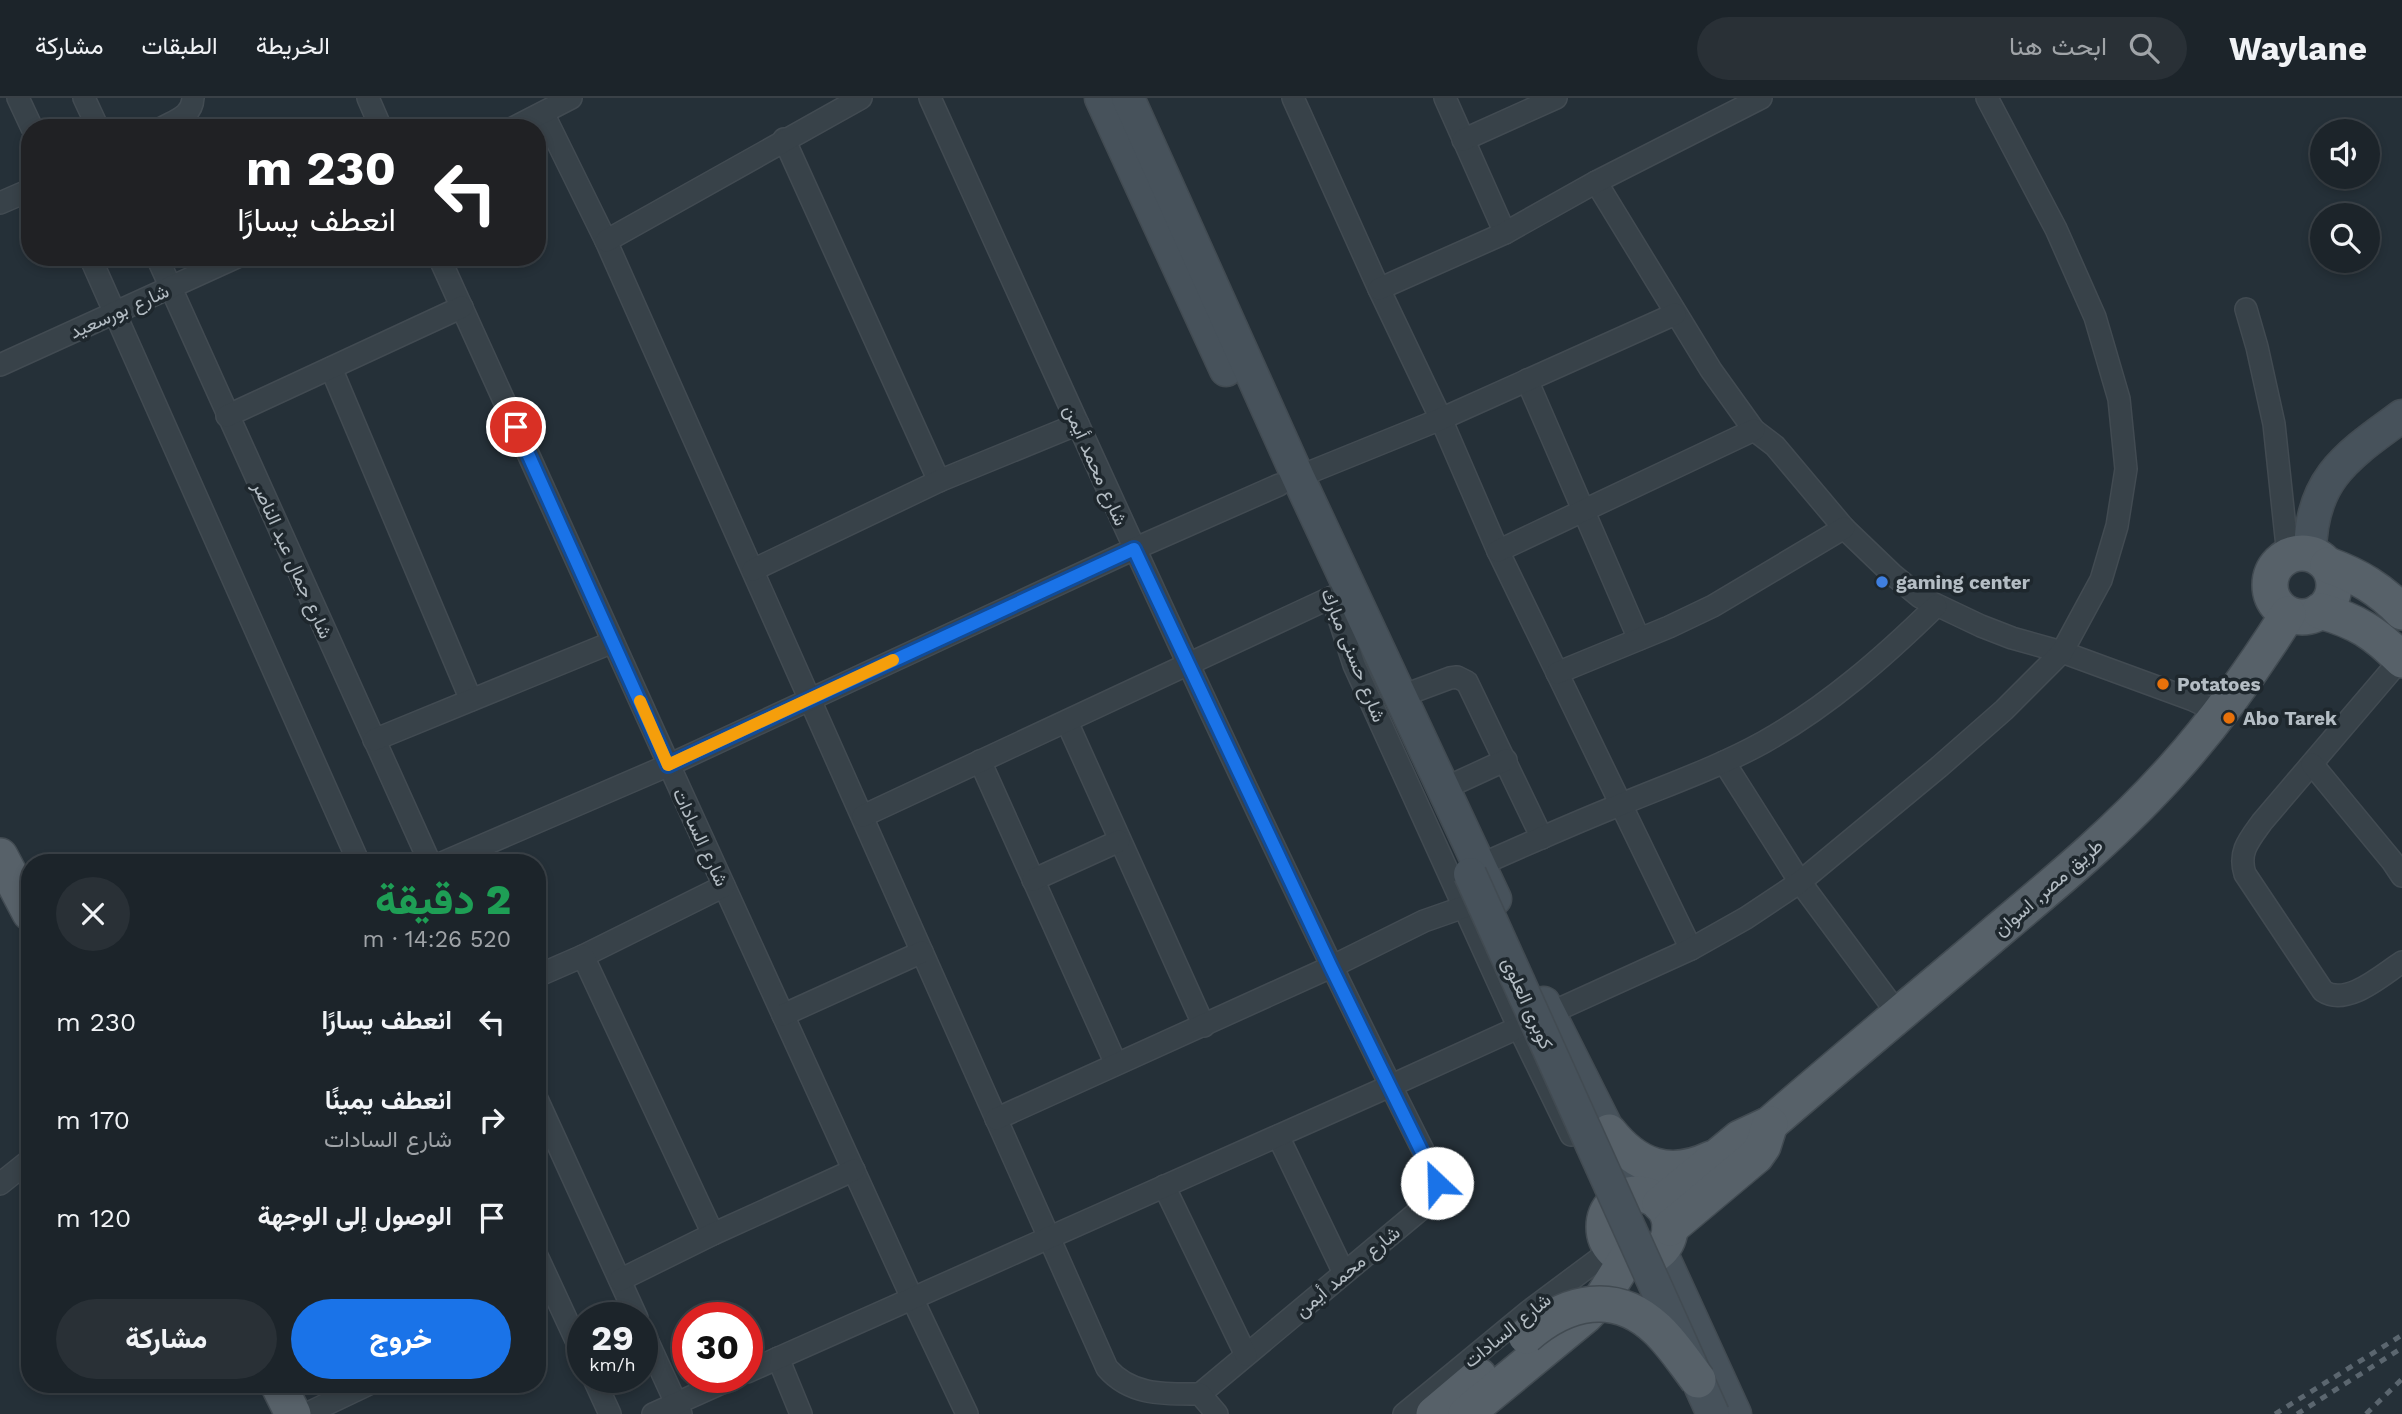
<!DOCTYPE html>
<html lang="ar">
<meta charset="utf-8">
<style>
:root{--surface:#1c242a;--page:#293036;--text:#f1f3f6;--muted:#a0a4a8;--line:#3a4147;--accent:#1a73e8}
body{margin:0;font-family:"Work Sans",Vazirmatn,sans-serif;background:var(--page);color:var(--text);direction:rtl;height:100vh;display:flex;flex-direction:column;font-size:26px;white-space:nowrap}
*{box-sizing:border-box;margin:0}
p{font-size:23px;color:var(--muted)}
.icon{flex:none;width:38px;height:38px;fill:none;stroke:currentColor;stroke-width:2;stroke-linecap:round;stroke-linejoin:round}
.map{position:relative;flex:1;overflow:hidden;direction:ltr}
.drawer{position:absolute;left:21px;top:756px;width:525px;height:539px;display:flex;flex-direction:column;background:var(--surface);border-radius:28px;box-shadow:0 4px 10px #0003,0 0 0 2px var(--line);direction:rtl}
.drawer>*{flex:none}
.guide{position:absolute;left:21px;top:21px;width:525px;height:147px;border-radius:28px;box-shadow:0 4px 10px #0003,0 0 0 2px var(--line);direction:rtl;background:#202124;color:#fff;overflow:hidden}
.fabs{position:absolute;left:2310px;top:21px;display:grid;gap:14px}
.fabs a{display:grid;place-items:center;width:70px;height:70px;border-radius:50%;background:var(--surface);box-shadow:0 4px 10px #0003,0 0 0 2px var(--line);font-size:35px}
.speed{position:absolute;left:567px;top:1204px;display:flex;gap:14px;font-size:35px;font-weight:700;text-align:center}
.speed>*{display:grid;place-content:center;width:91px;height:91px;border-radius:50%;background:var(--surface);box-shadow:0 4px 10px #0003,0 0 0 2px var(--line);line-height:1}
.speed small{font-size:18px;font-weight:400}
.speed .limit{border:10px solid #d22;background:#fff;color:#111}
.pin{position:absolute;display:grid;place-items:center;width:60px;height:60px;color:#fff;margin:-30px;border:4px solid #fff;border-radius:50%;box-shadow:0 2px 7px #0007}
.me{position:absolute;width:77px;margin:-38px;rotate:336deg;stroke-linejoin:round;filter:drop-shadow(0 0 5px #0008)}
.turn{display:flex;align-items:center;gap:24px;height:147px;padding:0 35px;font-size:32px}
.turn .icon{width:91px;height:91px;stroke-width:2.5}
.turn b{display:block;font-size:49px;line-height:60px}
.round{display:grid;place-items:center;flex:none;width:74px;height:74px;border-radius:37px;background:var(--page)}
.headline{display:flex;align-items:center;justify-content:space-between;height:119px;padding:0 35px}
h1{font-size:42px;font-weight:800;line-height:52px;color:#1e9e55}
.button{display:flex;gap:14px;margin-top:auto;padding:14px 35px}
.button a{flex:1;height:80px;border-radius:42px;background:var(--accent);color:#fff;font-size:28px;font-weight:800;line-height:80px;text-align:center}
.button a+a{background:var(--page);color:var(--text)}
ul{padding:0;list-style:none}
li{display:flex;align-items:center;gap:21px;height:98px;padding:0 35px}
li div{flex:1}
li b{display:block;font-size:26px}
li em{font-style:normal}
header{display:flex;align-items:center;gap:42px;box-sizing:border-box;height:98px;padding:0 35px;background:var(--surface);border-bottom:2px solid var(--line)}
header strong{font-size:33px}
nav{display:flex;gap:38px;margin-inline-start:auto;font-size:24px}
.search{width:490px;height:63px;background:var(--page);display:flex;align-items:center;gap:18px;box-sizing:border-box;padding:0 24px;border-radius:38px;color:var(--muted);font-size:26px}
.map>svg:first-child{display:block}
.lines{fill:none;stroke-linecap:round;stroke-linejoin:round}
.street-casing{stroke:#424b52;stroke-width:24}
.secondary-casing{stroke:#424b52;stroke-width:35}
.primary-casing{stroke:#424b52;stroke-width:38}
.street{stroke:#384249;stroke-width:21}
.secondary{stroke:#47525b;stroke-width:32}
.primary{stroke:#576169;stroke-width:35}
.rail{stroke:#5b666f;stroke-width:5;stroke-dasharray:7 7;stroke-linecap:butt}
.secondary-bridge-casing{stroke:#424b52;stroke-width:35;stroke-linecap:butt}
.primary-bridge-casing{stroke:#424b52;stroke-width:38;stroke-linecap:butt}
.secondary-bridge{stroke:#47525b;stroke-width:32}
.primary-bridge{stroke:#576169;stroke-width:35}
.route-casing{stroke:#114b97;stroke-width:18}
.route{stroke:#1a73e8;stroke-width:12}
.slow{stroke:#f59e0b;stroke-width:12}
.shop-dot{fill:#3f7fe0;stroke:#1e272d;stroke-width:2.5}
.food-dot{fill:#e8710a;stroke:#1e272d;stroke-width:2.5}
.labels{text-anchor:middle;stroke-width:7;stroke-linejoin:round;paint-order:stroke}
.street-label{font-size:19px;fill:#b4bdc4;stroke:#1e272d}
.poi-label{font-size:19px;font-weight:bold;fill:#b4bdc4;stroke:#1e272d;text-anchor:start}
</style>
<header>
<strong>Waylane</strong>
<div class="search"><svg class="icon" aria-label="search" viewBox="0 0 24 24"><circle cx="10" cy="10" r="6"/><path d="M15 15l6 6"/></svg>ابحث هنا</div>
<nav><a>الخريطة</a><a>الطبقات</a><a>مشاركة</a></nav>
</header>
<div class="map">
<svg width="2402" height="1316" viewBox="0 0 2402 1316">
<rect width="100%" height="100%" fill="#253038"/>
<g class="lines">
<defs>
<g id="street">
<polyline points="18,0 32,30"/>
<polyline points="84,0 98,30"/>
<polyline points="368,0 381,30"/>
<path d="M930,0C1093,360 1255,721 1434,1074C1438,1089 1436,1096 1426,1107L1200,1296"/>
<polyline points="1293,0 1379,191 1441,321 1498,453 1691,851"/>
<polyline points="1445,0 1505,135"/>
<path d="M543,15L606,143L1107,1270C1131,1298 1165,1296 1200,1296L1217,1316"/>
<path d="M162,30C176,22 192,18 193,0"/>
<polyline points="513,30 571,0"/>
<polyline points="784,41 939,383"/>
<polyline points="1463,42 1556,0"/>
<polyline points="1596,84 1711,272 1754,332 1775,348 1844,430 1892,476 1920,499 1981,528 2012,540 2062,554 2193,602 2220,615"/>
<polyline points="0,105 30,92"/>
<polyline points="606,143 861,0"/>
<polyline points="90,159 359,765"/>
<polyline points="157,159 430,765"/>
<polyline points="439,159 669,667 912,1200 967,1316"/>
<polyline points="1379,191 1505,135 1596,84 1761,0"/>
<polyline points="2246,211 2257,249 2274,326 2288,458"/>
<polyline points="0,267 237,159"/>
<polyline points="331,270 471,602"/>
<polyline points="1527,282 1639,541"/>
<polyline points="227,318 462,209"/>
<polyline points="1298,379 1441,321 1675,216"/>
<polyline points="1498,453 1754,332"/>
<polyline points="753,472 939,383 1078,326"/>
<path d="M2401,561L2262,724C2249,742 2238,754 2245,776L2323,893C2347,909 2382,877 2402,864"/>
<polyline points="1557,575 1669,529 1713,508 1844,430"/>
<polyline points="1399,599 1450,580 1457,579 1467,584 1542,740"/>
<polyline points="1067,624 1204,928"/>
<polyline points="374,642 613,544"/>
<polyline points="980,663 1116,966"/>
<polyline points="1724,664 1800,784 1898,916"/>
<polyline points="2312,666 2392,763 2402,778"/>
<polyline points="1443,691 1506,662"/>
<polyline points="863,718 1332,499 1354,567 1518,928 1571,1037"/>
<polyline points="442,765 669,667 1134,451 1279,387"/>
<path d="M1480,767C1527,746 1574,725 1622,706C1670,686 1719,669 1764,644C1828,608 1884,559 1936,508"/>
<polyline points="1033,782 1119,743"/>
<polyline points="583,858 724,788"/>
<polyline points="537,878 583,858 713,1136"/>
<polyline points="783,917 922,854"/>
<polyline points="537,1001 637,1220"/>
<polyline points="996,1021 1331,869 1424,823 1464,809"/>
<polyline points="1278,1038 1344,1175"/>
<polyline points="0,1086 30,1062"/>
<polyline points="1164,1088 1246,1257"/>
<polyline points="537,1158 583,1257"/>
<polyline points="620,1182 713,1136 854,1072"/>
<polyline points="642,1231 681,1316"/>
<polyline points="778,1260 801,1316"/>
<polyline points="747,1274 1390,988 1691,851 1746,820 1800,784 1939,669 2004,612 2062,554 2101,482 2117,428 2126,371 2119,301 2095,219 2056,131 1987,0"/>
<polyline points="593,1279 610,1316"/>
<polyline points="306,1316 369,1286"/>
<polyline points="653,1316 735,1279"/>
<polyline points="1404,1316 1529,1213 1612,1151"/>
</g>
<g id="secondary">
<polyline points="1101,0 1226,272"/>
<polyline points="1128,0 1298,379 1495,801"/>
<path d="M2310,456C2310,381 2347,358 2402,318"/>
<polyline points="1544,905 1609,1034 1635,1096"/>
<polyline points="1660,1152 1735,1316"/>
</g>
<g id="primary">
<circle cx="2302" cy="487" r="32"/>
<path d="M2328,467C2358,478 2380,491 2402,514"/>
<path d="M2320,513C2357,523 2375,535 2402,562"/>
<polyline points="0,758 30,815"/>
<path d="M1609,1034C1636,1068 1669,1081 1711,1061"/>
<circle cx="1637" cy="1129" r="33"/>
<path d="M1660,1106L1740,1040L1770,1026C1846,960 1924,896 2000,831C2061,780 2122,729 2175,669C2217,622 2254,570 2288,516"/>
<polyline points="1670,1130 1756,1058 1763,1048 1770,1026"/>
<polyline points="278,1286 293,1316"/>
<polyline points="1434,1316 1479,1278"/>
<polyline points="1466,1316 1586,1217 1602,1200 1627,1160"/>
</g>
</defs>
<use href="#street" class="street-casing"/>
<use href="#secondary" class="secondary-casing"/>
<use href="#primary" class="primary-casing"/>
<use href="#street" class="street"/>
<use href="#secondary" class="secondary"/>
<use href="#primary" class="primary"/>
<g class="rail">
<polyline points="2275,1316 2402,1237"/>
<polyline points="2297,1316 2402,1250"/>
<polyline points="2366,1316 2402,1281"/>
</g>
<defs>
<polyline id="secondary-bridge" points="1470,776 1713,1316"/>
<path id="primary-bridge" d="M1526,1238C1566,1203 1615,1191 1657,1231C1673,1246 1685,1265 1698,1282"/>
</defs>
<use href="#secondary-bridge" class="secondary-bridge-casing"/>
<use href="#primary-bridge" class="primary-bridge-casing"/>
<use href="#secondary-bridge" class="secondary-bridge"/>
<use href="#primary-bridge" class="primary-bridge"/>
</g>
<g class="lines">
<defs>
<polyline id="route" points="516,329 668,667 1134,451 1331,869 1437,1085"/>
</defs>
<use href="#route" class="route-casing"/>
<use href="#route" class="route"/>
<polyline class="slow" points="640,603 668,667 893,562"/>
</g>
<circle class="shop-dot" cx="1882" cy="484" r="7"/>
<g class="food-dot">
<circle cx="2163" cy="586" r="7"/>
<circle cx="2229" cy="620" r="7"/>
</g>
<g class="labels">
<g class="street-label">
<text transform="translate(119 213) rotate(-24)" y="7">شارع بورسعيد</text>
<text transform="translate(1096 367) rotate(66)" y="7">شارع محمد أيمن</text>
<text transform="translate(293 462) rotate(66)" y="7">شارع جمال عبد الناصر</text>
<text transform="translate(1354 557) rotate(68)" y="7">شارع حسنى مبارك</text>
<text transform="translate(701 739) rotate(65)" y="7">شارع السادات</text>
<text transform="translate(2048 789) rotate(-41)" y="7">طريق مصر, اسوان</text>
<text transform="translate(1528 905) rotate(66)" y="7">كوبرى العلوى</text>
<text transform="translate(1347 1173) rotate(-40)" y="7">شارع محمد أيمن</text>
<text transform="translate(1507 1232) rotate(-39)" y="7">شارع السادات</text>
</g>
<g class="poi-label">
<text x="1896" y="491">gaming center</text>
<text x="2177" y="593">Potatoes</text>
<text x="2243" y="627">Abo Tarek</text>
</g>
</g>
</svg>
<div class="fabs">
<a><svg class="icon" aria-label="sound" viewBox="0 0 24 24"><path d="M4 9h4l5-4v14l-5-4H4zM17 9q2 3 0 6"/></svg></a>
<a><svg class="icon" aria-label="search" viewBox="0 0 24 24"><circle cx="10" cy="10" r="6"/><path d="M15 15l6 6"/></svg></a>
</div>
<div class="speed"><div>29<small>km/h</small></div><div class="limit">30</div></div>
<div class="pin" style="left:516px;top:329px;background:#d93025"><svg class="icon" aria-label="arrive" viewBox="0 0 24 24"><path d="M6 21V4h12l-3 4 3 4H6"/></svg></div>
<svg class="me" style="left:1437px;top:1085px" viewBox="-20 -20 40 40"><circle r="19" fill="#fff"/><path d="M0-13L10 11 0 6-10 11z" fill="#1a73e8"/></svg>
<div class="guide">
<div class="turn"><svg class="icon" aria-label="left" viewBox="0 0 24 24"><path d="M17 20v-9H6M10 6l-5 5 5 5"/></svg><div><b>230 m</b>انعطف يسارًا</div></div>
</div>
<section class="drawer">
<div class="headline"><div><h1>2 دقيقة</h1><p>520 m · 14:26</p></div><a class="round"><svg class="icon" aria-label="close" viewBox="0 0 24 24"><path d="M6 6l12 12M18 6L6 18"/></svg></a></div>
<ul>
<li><svg class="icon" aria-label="left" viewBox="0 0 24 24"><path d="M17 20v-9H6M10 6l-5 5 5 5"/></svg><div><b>انعطف يسارًا</b></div><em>230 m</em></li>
<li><svg class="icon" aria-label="right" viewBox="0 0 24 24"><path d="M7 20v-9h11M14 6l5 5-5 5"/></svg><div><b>انعطف يمينًا</b><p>شارع السادات</p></div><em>170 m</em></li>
<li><svg class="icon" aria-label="arrive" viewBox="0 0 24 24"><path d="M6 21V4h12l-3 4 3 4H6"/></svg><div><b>الوصول إلى الوجهة</b></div><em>120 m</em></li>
</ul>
<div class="button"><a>خروج</a><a>مشاركة</a></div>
</section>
</div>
